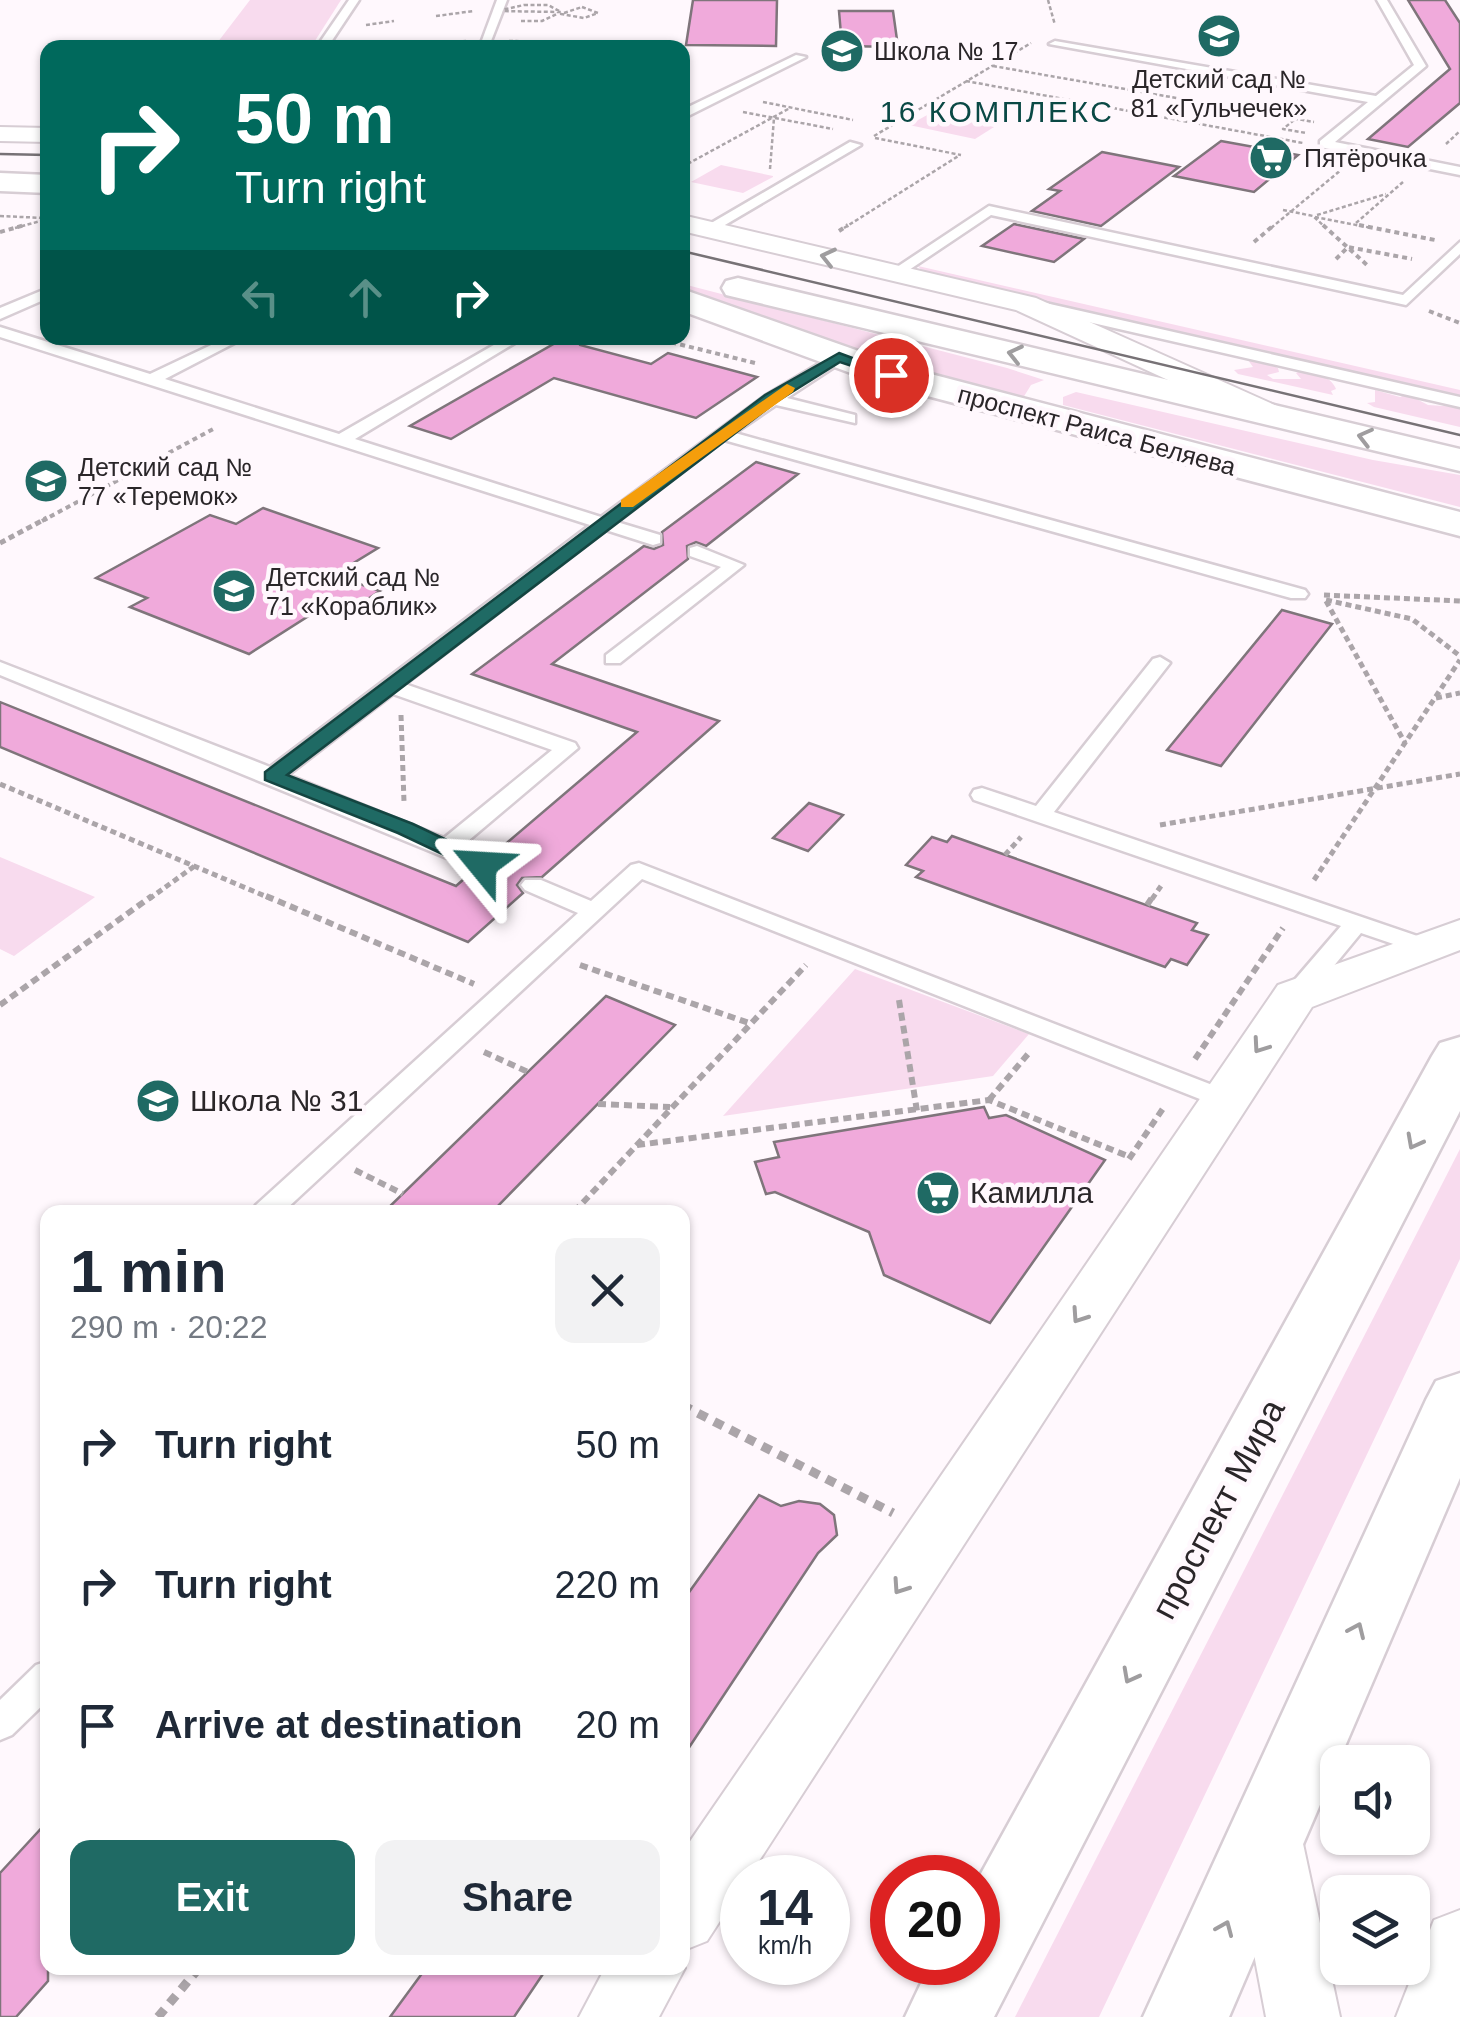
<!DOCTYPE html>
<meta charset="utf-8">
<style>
:root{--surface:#fff;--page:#f2f2f3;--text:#1f2937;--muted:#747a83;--accent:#1f6a64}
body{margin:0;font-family:Helvetica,sans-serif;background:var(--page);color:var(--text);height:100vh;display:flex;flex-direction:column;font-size:38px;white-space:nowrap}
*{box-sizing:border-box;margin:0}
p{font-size:32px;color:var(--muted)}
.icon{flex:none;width:55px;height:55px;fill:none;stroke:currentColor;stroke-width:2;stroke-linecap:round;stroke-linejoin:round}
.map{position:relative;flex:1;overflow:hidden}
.sheet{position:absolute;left:40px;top:1205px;width:650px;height:770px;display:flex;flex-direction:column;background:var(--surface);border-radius:20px;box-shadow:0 2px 8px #0004}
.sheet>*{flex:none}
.banner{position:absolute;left:40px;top:40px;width:650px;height:305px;border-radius:20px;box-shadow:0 2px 8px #0004;background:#00695c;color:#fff;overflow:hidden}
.buttons{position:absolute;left:1320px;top:1745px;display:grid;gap:20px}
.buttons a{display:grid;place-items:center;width:110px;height:110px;border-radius:20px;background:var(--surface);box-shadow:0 2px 8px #0004;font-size:50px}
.speed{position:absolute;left:720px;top:1855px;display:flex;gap:20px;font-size:50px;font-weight:700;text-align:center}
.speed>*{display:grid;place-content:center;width:130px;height:130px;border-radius:50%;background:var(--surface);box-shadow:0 2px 8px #0004;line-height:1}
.speed small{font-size:25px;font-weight:400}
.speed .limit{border:15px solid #d22;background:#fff;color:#111}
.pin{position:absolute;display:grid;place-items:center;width:85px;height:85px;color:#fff;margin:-42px;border:5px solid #fff;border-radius:50%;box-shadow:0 2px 10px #0007}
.me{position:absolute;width:110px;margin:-55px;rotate:297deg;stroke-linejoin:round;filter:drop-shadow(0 0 8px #0008)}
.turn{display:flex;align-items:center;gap:35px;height:210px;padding:0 30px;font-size:45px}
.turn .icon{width:130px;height:130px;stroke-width:2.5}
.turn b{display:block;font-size:70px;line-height:85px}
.lanes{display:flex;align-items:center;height:95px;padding:0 30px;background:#0003;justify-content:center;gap:50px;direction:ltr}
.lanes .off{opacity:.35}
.round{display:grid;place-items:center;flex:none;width:105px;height:105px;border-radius:20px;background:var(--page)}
.head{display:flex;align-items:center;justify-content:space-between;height:170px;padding:0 30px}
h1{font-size:60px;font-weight:800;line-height:75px}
.primary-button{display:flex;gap:20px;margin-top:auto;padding:20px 30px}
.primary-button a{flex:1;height:115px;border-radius:20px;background:var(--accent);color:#fff;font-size:40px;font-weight:800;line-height:115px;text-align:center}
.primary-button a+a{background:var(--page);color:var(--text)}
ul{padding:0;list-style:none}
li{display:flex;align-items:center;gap:30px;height:140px;padding:0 30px}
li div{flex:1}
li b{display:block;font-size:38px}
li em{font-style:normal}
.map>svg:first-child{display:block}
.green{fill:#f8dbee}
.building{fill:#f0aadb;stroke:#7f757b;stroke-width:2.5}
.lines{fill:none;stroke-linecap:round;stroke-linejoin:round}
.service-casing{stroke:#d7cdd4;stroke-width:5}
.minor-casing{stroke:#d7cdd4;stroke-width:4}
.tertiary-casing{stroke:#d7cdd4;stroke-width:5}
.primary-casing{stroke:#d7cdd4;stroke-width:5}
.path-far4{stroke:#aba5a9;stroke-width:2.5;stroke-dasharray:4 2.5;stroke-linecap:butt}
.path-far3{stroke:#aba5a9;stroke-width:4;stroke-dasharray:5 4;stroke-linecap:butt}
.path-far2{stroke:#aba5a9;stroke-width:5;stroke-dasharray:6 4;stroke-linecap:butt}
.path-far1{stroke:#aba5a9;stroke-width:6;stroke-dasharray:8 5;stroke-linecap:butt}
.path{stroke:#aba5a9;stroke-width:9;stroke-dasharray:10 8;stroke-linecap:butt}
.service{fill:#fff;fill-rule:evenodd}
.minor{fill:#fff;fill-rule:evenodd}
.tertiary{fill:#fff;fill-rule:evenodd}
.primary{fill:#fff;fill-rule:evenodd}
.tram{stroke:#777276;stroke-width:2.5}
.oneway{stroke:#9f9d9f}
.route{fill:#1f6a64;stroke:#144541;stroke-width:2.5}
.slow{fill:#f59e0b}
.labels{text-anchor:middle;stroke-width:9;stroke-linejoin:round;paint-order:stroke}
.far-poi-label{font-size:25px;fill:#2a2629;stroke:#fff8fd;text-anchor:start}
.far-street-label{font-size:25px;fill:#2a2629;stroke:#fff8fd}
.far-quarter-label{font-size:30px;letter-spacing:2.5px;fill:#0a4945;stroke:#fff8fd}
.poi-label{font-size:30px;fill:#2a2629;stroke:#fff8fd;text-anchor:start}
.near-street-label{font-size:35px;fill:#2a2629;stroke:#fff8fd}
</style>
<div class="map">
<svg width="1460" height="2017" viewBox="0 0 1460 2017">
<rect width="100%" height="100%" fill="#fff8fd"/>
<g class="green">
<polygon points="250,0 341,0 313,44 306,47 214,47"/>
<polygon points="929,114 994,127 975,139 909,125"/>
<polygon points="721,165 773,176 773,177 743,193 691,182"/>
<polygon points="918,266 1460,390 1460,395 1449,396 924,273"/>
<polygon points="683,284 1007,368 1044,380 1031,385 1023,398 851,353 683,292"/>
<path d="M1257,359L1278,368L1279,372L1267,375L1273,379H1301L1296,373C1309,367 1331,376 1336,389L1331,391L1333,395L1238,374L1234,370L1253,367L1248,360Z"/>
<polygon points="1375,390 1400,397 1407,394 1428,405 1460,407 1460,427 1374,407 1367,403 1375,402"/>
<polygon points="1076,392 1373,460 1460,475 1460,507 1063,405 1063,397"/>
<polygon points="0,857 95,897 14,956 0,949"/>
<polygon points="855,969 1029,1034 993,1076 723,1116"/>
<polygon points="1460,1149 1460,1259 1099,2017 1015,2017"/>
</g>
<g class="building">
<polygon points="693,0 777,0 776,46 686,45"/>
<polygon points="1408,0 1445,0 1460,23 1460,103 1408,147 1368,139 1450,69"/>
<polygon points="839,11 893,11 898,47 842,46"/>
<polygon points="1221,141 1298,155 1254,192 1174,176"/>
<polygon points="1102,152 1179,167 1101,226 1032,211 1060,191 1049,189"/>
<polygon points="1014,224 1084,239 1054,262 982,246"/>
<polygon points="564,338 576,338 580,345 651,364 668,353 757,377 696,418 554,378 451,439 410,426"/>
<polygon points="756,462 798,474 706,546 696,542 687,546 688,559 552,664 719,721 542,877 522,878 517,885 523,893 468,942 0,747 0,702 456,886 472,872 483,875 494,868 496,864 489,858 637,732 472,674 644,546 654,549 663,545 662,532"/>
<polygon points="263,508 378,548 334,575 380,591 346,613 326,605 249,654 130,607 147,598 96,578 210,515 236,524"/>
<polygon points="1282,610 1332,624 1221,766 1167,750"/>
<polygon points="809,803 843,815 808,851 773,838"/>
<polygon points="952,836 1197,923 1192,930 1208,935 1187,965 1171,959 1165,967 916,877 923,871 906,865 932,837 947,842"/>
<polygon points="606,996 675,1025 492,1212 384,1212"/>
<polygon points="984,1107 989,1118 1006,1115 1105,1160 990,1323 884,1275 869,1232 775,1192 766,1194 755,1162 779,1157 774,1142"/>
<polygon points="759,1495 781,1506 799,1501 820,1504 834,1515 837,1535 818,1553 682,1758 682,1602"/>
<polygon points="48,1821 48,1981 16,2017 0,2017 0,1873"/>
<polygon points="426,1968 547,1968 514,2017 390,2017"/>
</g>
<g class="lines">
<defs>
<g id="service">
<polygon points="349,0 359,0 327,48 316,48"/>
<polygon points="497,0 507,0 491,41 481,43"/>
<polygon points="1377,0 1387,0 1426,66 1335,142 1460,167 1460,175 1320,147 1320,141 1368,102 1049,44 1055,41 1376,96 1414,65"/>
<polygon points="796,55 806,57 682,119 682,110"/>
<polygon points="850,142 861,145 713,232 701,229"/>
<polygon points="989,206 1403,295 1460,242 1460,254 1406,305 991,215 900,276 888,273"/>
<polygon points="48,288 48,298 0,319 0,308"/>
<polygon points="1041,302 1460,397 1460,407 1036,310 1033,307"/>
<path d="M0,327L150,374L226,338H244L165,379L339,434L506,338H523L355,439L601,517L765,396L839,352L845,354V360L787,398L855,415V423L776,405L735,433L1305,590L1308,594L1305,598H1291L724,440L617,522L660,535V543L653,545L606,530L405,684L575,743L578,748L462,846L492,865L481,872L0,675V662L270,767L590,525L0,337ZM393,694L552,750L444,838L288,775Z"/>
<polygon points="697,546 744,565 620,663 606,663 606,655 721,567 690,556 690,548"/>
<polygon points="1160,657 1170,663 1054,812 1435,942 1438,947 1435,952 1417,952 1361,933 1304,1002 1286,1002 1283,996 1286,990 1341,926 974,800 971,795 974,790 982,788 1036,806 1153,659"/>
<polygon points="639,863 1233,1093 1237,1099 1233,1105 1215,1105 642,879 283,1212 252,1212 256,1205 578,913 525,890 521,885 525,880 541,880 591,901 631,865"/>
<polygon points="48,1661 48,1700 12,1735 0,1740 0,1700 36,1665"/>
</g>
<g id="minor">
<polygon points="0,127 48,128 48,142 0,141"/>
<polygon points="682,215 1036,298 1279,407 1284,414 1279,421 1257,421 1016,310 682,231"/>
<polygon points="1460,920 1460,950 1312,1007 748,1878 742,1878 742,1887 707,1941 682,1951 682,1853 1278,985"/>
<polygon points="1267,1806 1292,1815 1302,1839 1340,2017 1266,2017 1232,1839 1242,1815"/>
<polygon points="1460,1910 1460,2017 1396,2017 1434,1920"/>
<polygon points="682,1963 685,1968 659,2017 579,2017 605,1968 682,1968"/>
</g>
<g id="tertiary">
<polygon points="0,173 48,175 48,193 0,191"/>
<polygon points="738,278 1460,449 1460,471 726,295 722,288 726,281"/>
<polygon points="682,289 904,367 1460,512 1460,536 878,383 682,311"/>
</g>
<g id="primary">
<polygon points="1460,1037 1460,1111 994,2017 905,2017 931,1962 978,1962 978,1879 1432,1056 1440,1043"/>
<polygon points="1460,1373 1460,1478 1229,2017 1143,2017 1426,1400 1436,1381"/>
</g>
</defs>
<use href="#service" class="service-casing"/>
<use href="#minor" class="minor-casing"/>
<use href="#tertiary" class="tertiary-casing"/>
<use href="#primary" class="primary-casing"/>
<g class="path-far4">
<polyline points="1048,0 1055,25"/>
<polygon points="524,5 548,5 561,12 497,11"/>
<polygon points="582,7 598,13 584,18 561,14"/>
<polyline points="436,16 474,11"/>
<polyline points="521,21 542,21 557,14"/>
<polyline points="366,25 394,21"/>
<polyline points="509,41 632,43"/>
<polyline points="418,47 466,41"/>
<polyline points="993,66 1314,122"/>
<polyline points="966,81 1303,143"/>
<polyline points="763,102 853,120"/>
<polyline points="743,112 833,129"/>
<polyline points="1294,120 1283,129 1306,133"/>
<polyline points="874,136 1031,43"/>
<polyline points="875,138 961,155"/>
<polyline points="1446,144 1460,131"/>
<polyline points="682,167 790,108"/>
<polyline points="770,169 774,118"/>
<polyline points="1283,210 1313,216 1326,228"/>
<polyline points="1317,215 1386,194"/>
<polyline points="0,216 44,218"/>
<polyline points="1315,217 1372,228"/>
<polyline points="1356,223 1403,182"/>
<polyline points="15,228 48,219"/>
<polyline points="844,228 960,155"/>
<polyline points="1271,228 1341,170"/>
</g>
<g class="path-far3">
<polyline points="1323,225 1367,265"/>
<polyline points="1359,225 1435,240"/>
<polyline points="839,231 848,225"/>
<polyline points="0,232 25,225"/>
<polyline points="1254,242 1274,225"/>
<polyline points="1336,259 1348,247 1412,259"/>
<polyline points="1429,311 1460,323"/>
<polyline points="654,338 755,363"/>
<polyline points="42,521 215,428"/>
</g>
<g class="path-far2">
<polyline points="0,543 47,518"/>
<polyline points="1324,595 1460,601"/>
<polyline points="1326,600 1412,619 1460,656"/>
<polyline points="1326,601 1405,743"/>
<polyline points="1436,698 1460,693"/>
<polyline points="401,715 404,802"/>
<polyline points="0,784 272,899"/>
<polyline points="1160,825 1460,774"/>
<polyline points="1005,855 1021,837"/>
<polyline points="1314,880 1460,660"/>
<polyline points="149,899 196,865"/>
<polyline points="1152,899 1161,886"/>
</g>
<g class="path-far1">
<polyline points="266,896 474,984"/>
<polyline points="1147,905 1153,896"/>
<polyline points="580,965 749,1023"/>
<polyline points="899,1000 917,1111"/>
<polyline points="0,1005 152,896"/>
<polyline points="484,1052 528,1072"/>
<polyline points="1195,1059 1283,928"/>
<polyline points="989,1100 1028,1054"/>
<polyline points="598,1104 670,1107"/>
<polyline points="637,1145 989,1100 1130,1157"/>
<polyline points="1129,1159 1164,1107"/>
<polyline points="355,1170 403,1194"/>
<polyline points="574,1212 806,965"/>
</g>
<g class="path">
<polyline points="682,1405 893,1513"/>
<polyline points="158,2017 199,1968"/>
</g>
<use href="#service" class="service"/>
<use href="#minor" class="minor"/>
<use href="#tertiary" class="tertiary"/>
<use href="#primary" class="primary"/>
<g class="tram">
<polyline points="0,154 48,155"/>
<polyline points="682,251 1460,435"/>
</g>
</g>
<defs><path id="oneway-chevron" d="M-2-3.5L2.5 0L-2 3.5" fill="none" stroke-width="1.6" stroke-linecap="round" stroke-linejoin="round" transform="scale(2.5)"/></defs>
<g class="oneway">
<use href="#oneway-chevron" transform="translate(828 257) rotate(-167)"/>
<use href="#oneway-chevron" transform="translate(1015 354) rotate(-167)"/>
<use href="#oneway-chevron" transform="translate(1365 437) rotate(-166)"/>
<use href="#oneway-chevron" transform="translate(1260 1046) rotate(125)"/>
<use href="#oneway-chevron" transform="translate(1414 1142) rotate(118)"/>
<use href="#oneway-chevron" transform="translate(1079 1316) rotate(124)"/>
<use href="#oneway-chevron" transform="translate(900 1587) rotate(124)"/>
<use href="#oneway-chevron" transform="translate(1357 1630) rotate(-66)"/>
<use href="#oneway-chevron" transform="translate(1130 1676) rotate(118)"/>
<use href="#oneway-chevron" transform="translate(1225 1928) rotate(-67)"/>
</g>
<polygon class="route" points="839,353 898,375 891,379 840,362 776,402 287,775 413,824 489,860 492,865 489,869 474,869 398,833 265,780 265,772 765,395"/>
<polygon class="slow" points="787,384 795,388 793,392 633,507 621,507 621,500"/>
<defs>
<symbol id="school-disc" viewBox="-11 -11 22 22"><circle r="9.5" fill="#1f6a64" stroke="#fff8fd"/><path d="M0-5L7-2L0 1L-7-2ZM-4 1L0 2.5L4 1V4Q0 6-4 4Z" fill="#fff"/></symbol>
<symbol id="supermarket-disc" viewBox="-11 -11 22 22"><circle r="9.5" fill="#1f6a64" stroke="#fff8fd"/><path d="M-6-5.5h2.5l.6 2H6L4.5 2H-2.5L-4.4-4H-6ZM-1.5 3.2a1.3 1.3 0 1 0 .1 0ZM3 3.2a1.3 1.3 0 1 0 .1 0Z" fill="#fff"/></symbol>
</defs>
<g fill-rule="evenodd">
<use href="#school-disc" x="1194" y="11" width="50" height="50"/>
<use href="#school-disc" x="817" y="26" width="50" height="50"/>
<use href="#supermarket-disc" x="1246" y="133" width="50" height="50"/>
<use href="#school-disc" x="21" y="456" width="50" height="50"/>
<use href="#school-disc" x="209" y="566" width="50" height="50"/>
<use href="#school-disc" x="133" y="1076" width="50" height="50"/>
<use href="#supermarket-disc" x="913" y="1168" width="50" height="50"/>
</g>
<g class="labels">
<g class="far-poi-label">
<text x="874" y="60">Школа № 17</text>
<text x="1219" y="88" text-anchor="middle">Детский сад №<tspan x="1219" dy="29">81 «Гульчечек»</tspan></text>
<text x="1304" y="167">Пятёрочка</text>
<text x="78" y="476">Детский сад №<tspan x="78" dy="29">77 «Теремок»</tspan></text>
<text x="266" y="586">Детский сад №<tspan x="266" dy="29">71 «Кораблик»</tspan></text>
</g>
<g class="far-street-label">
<text transform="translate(1097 430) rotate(15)" y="9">проспект Раиса Беляева</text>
</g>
<g class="far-quarter-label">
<text x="997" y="122">16 КОМПЛЕКС</text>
</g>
<g class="poi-label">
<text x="190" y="1111">Школа № 31</text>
<text x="970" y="1203">Камилла</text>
</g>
<g class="near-street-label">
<text transform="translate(1218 1509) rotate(-62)" y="12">проспект Мира</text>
</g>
</g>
</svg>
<div class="buttons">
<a><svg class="icon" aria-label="sound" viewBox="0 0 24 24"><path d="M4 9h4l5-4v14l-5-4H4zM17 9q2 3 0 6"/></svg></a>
<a><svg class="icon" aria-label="layers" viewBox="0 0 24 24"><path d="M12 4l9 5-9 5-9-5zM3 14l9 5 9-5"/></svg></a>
</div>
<div class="speed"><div>14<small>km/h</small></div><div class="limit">20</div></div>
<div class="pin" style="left:891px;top:375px;background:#d93025"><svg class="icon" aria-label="arrive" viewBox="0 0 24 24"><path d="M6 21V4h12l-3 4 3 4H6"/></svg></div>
<svg class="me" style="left:482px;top:865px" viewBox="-20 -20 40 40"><path d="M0-17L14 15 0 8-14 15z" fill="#1f6a64" stroke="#fff" stroke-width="4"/></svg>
<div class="banner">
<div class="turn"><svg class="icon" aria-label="right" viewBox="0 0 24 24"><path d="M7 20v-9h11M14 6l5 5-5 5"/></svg><div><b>50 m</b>Turn right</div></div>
<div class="lanes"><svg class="icon off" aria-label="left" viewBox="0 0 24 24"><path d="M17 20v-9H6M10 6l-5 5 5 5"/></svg><svg class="icon off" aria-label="ahead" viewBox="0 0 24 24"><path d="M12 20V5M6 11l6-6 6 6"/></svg><svg class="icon" aria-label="right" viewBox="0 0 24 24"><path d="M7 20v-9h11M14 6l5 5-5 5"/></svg></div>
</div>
<section class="sheet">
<div class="head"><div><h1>1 min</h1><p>290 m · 20:22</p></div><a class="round"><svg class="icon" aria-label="close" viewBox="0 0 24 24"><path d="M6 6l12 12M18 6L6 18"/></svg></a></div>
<ul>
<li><svg class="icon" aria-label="right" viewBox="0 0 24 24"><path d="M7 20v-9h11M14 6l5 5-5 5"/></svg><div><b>Turn right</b></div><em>50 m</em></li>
<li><svg class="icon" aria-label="right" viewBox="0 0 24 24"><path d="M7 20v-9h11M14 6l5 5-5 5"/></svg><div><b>Turn right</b></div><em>220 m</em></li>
<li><svg class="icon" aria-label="arrive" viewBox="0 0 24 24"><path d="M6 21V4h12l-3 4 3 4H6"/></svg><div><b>Arrive at destination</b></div><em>20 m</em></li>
</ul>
<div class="primary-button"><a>Exit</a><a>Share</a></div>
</section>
</div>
